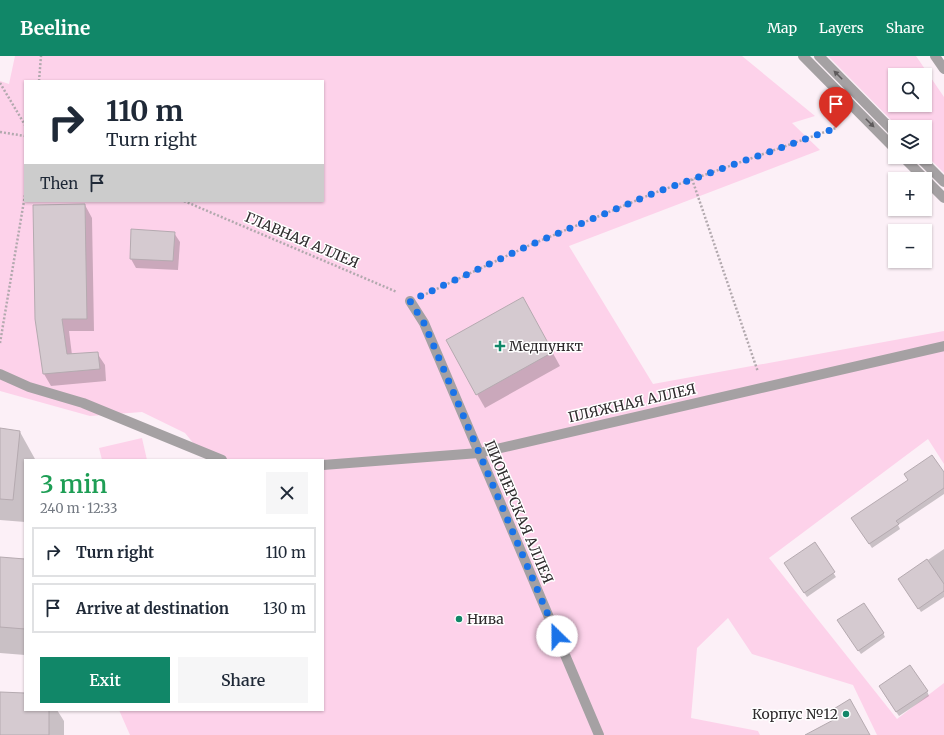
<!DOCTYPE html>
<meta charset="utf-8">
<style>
:root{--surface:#fff;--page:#f6f6f7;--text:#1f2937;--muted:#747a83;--line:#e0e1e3;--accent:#118768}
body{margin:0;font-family:Merriweather,serif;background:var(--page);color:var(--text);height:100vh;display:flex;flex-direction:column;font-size:15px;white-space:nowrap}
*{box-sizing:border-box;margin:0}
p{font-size:13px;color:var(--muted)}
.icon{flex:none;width:22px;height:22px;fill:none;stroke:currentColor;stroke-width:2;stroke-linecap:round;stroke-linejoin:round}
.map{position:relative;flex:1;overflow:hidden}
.side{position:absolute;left:24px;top:403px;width:300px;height:252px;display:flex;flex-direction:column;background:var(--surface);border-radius:0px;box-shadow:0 1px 3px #0004}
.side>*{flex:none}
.top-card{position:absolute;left:24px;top:24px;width:300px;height:122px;border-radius:0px;box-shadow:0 1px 3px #0004;background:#fff;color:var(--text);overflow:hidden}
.fabs{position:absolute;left:888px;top:12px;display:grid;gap:8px}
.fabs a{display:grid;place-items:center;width:44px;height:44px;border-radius:0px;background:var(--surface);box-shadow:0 1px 3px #0004;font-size:20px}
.pin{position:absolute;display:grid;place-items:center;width:34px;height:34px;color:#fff;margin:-41px -17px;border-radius:50% 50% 50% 0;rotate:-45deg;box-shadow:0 0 4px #0007}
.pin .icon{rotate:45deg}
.me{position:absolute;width:44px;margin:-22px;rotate:337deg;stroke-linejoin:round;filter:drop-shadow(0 0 3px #0008)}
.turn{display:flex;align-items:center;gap:14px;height:84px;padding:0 16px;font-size:18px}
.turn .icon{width:52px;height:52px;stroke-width:2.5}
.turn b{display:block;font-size:28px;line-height:34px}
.then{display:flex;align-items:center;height:38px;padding:0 16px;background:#0003;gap:8px;font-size:15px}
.round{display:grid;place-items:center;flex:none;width:42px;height:42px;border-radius:0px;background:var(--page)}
.summary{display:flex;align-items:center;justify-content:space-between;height:68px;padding:0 16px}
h1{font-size:24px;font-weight:600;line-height:30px;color:#1e9e55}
.cta{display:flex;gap:8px;margin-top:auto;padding:8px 16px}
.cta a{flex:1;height:46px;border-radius:0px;background:var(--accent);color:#fff;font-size:16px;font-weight:600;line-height:46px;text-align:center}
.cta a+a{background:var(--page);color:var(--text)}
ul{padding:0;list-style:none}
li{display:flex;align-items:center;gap:12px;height:50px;margin:0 8px 6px;padding:0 8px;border:2px solid var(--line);border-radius:0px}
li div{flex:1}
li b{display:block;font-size:15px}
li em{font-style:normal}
header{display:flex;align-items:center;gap:24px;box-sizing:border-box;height:56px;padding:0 20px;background:var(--accent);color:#fff}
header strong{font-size:19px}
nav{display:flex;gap:22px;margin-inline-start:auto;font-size:14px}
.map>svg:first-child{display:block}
.green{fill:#fdd2ea;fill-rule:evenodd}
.shadow{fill:#0003}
.building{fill:#d5cad0;stroke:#b5aab0}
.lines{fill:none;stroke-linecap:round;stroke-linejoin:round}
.path{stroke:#b2a9ae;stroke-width:2.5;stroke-dasharray:2 2;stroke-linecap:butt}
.service{stroke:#a5a1a3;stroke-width:10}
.pedestrian{stroke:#a5a1a3;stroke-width:10}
.minor{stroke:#a5a1a3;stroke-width:10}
.oneway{fill:#5e5a5c}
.route{stroke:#1a73e8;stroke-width:7;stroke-dasharray:0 12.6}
.poi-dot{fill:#118768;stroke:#fff;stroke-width:1.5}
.labels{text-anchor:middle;stroke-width:3;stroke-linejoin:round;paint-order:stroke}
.street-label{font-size:14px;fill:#2e2a2c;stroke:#fff}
.poi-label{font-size:14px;fill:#2e2a2c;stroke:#fff;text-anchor:start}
</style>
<header>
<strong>Beeline</strong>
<nav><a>Map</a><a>Layers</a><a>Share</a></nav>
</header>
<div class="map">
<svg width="944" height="679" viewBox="0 0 944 679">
<rect width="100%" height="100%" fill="#fcf0f7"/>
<g class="green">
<path d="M15,0H742L815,60L792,67L820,94L569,190L653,328L944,275V408L928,383L769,502L897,663L944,627V679H877L853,629L752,598L728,562L697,592L691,662L758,675L760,679H130L119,654H323V404H207L185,377L142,356L90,360L0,335V25L9,28ZM25,25H323V145H25Z"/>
<path d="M828,0H916L944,41V117L925,98V71H898ZM895,19H925V49H895Z"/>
<polygon points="142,382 147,404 102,404 99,392"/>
</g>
<g class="shadow">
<polygon points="85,149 92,162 94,275 69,275 72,299 97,297 105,309 106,325 51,330 44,318"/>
<polygon points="174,177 180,186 178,214 136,212 131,203"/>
<polygon points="530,256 560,310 485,352 477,338"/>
<polygon points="0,373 20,376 35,403 25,404 25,466 0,464"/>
<polygon points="944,418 944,438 898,469 900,473 872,492 855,466"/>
<polygon points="814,488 836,521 807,541 788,512"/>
<polygon points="944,493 944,541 921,556 900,523"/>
<polygon points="0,502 25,504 25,599 0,597"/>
<polygon points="841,569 883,577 885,581 861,598"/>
<polygon points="882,635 927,635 929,640 899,660"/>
<polygon points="0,637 25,638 25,654 57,654 64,665 64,679 0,679"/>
</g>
<g class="building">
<polygon points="85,148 87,263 62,263 67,298 98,296 100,313 43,318 35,263 33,149"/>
<polygon points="131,173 175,176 173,205 130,203"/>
<polygon points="523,241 553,296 476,339 446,284"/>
<polygon points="0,372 20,375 13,444 0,443"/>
<polygon points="932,399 944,416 944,432 896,465 899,468 869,488 851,462 908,424 904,418"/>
<polygon points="815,486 835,516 804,537 784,507"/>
<polygon points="0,501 25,503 25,573 0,571"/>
<polygon points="927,503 944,528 944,535 918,553 898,523"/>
<polygon points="864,547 884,577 858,595 837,564"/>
<polygon points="910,609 928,635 896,656 879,630"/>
<polygon points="0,636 25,637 25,654 49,654 49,679 0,679"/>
<polygon points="850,643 870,679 805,679 837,662 832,654"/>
</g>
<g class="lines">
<g class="path">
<polyline points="39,25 41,0"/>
<polyline points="0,27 25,69"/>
<polyline points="0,76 25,80"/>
<polyline points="692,123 758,316"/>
<polyline points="184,145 397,236"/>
<polyline points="426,238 530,189 654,137 836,72"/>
<polyline points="0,287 25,139"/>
</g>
<g class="service">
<polyline points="410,245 424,267 599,679"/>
<polyline points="0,318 29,331 83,347 222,404"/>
<polyline points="323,409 479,397 944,290"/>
</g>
<polyline class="pedestrian" points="935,0 944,13"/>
<g class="minor">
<polyline points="803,0 895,93"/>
<polyline points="819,0 895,77"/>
<polyline points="903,101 944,142"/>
<polyline points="919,101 944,126"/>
</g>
</g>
<defs><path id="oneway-solid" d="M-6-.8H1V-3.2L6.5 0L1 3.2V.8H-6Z"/></defs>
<g class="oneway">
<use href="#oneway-solid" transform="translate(838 19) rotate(-135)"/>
<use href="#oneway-solid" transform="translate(870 67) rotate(45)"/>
</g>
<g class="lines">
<polyline class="route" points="557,580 424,267 410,245 530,189 654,137 836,72"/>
</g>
<g class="poi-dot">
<path d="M498 284h4v4h4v4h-4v4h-4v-4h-4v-4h4z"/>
<circle cx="459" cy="563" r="4"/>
<circle cx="846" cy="658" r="4"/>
</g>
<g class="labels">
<g class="street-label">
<text transform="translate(302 184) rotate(23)" y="5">ГЛАВНАЯ АЛЛЕЯ</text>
<text transform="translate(632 347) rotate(-13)" y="5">ПЛЯЖНАЯ АЛЛЕЯ</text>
<text transform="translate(519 456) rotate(67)" y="5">ПИОНЕРСКАЯ АЛЛЕЯ</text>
</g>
<g class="poi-label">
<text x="509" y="295">Медпункт</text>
<text x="467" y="568">Нива</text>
<text x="838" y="663" text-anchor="end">Корпус №12</text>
</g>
</g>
</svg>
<div class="fabs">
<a><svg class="icon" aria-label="search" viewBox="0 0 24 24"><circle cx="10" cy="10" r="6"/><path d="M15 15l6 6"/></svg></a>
<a><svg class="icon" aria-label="layers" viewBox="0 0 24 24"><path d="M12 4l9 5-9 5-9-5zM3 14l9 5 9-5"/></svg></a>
<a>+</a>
<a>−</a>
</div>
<div class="pin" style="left:836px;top:72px;background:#d93025"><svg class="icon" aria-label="arrive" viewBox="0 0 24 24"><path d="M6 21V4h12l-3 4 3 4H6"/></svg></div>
<svg class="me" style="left:557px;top:580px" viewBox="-20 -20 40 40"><circle r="19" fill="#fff"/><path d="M0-13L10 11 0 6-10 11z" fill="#1a73e8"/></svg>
<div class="top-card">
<div class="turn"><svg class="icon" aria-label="right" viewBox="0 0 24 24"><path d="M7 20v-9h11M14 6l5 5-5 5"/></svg><div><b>110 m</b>Turn right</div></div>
<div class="then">Then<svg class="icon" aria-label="arrive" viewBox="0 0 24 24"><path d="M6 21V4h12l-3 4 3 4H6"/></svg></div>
</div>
<section class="side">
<div class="summary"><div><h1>3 min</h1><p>240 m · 12:33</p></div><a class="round"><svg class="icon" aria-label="close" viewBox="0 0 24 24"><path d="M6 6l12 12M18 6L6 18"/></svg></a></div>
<ul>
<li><svg class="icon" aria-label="right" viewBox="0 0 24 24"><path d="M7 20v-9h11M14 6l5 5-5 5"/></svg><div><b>Turn right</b></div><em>110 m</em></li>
<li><svg class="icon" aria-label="arrive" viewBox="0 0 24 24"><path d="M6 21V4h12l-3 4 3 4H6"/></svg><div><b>Arrive at destination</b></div><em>130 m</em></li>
</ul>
<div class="cta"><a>Exit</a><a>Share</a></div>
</section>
</div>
